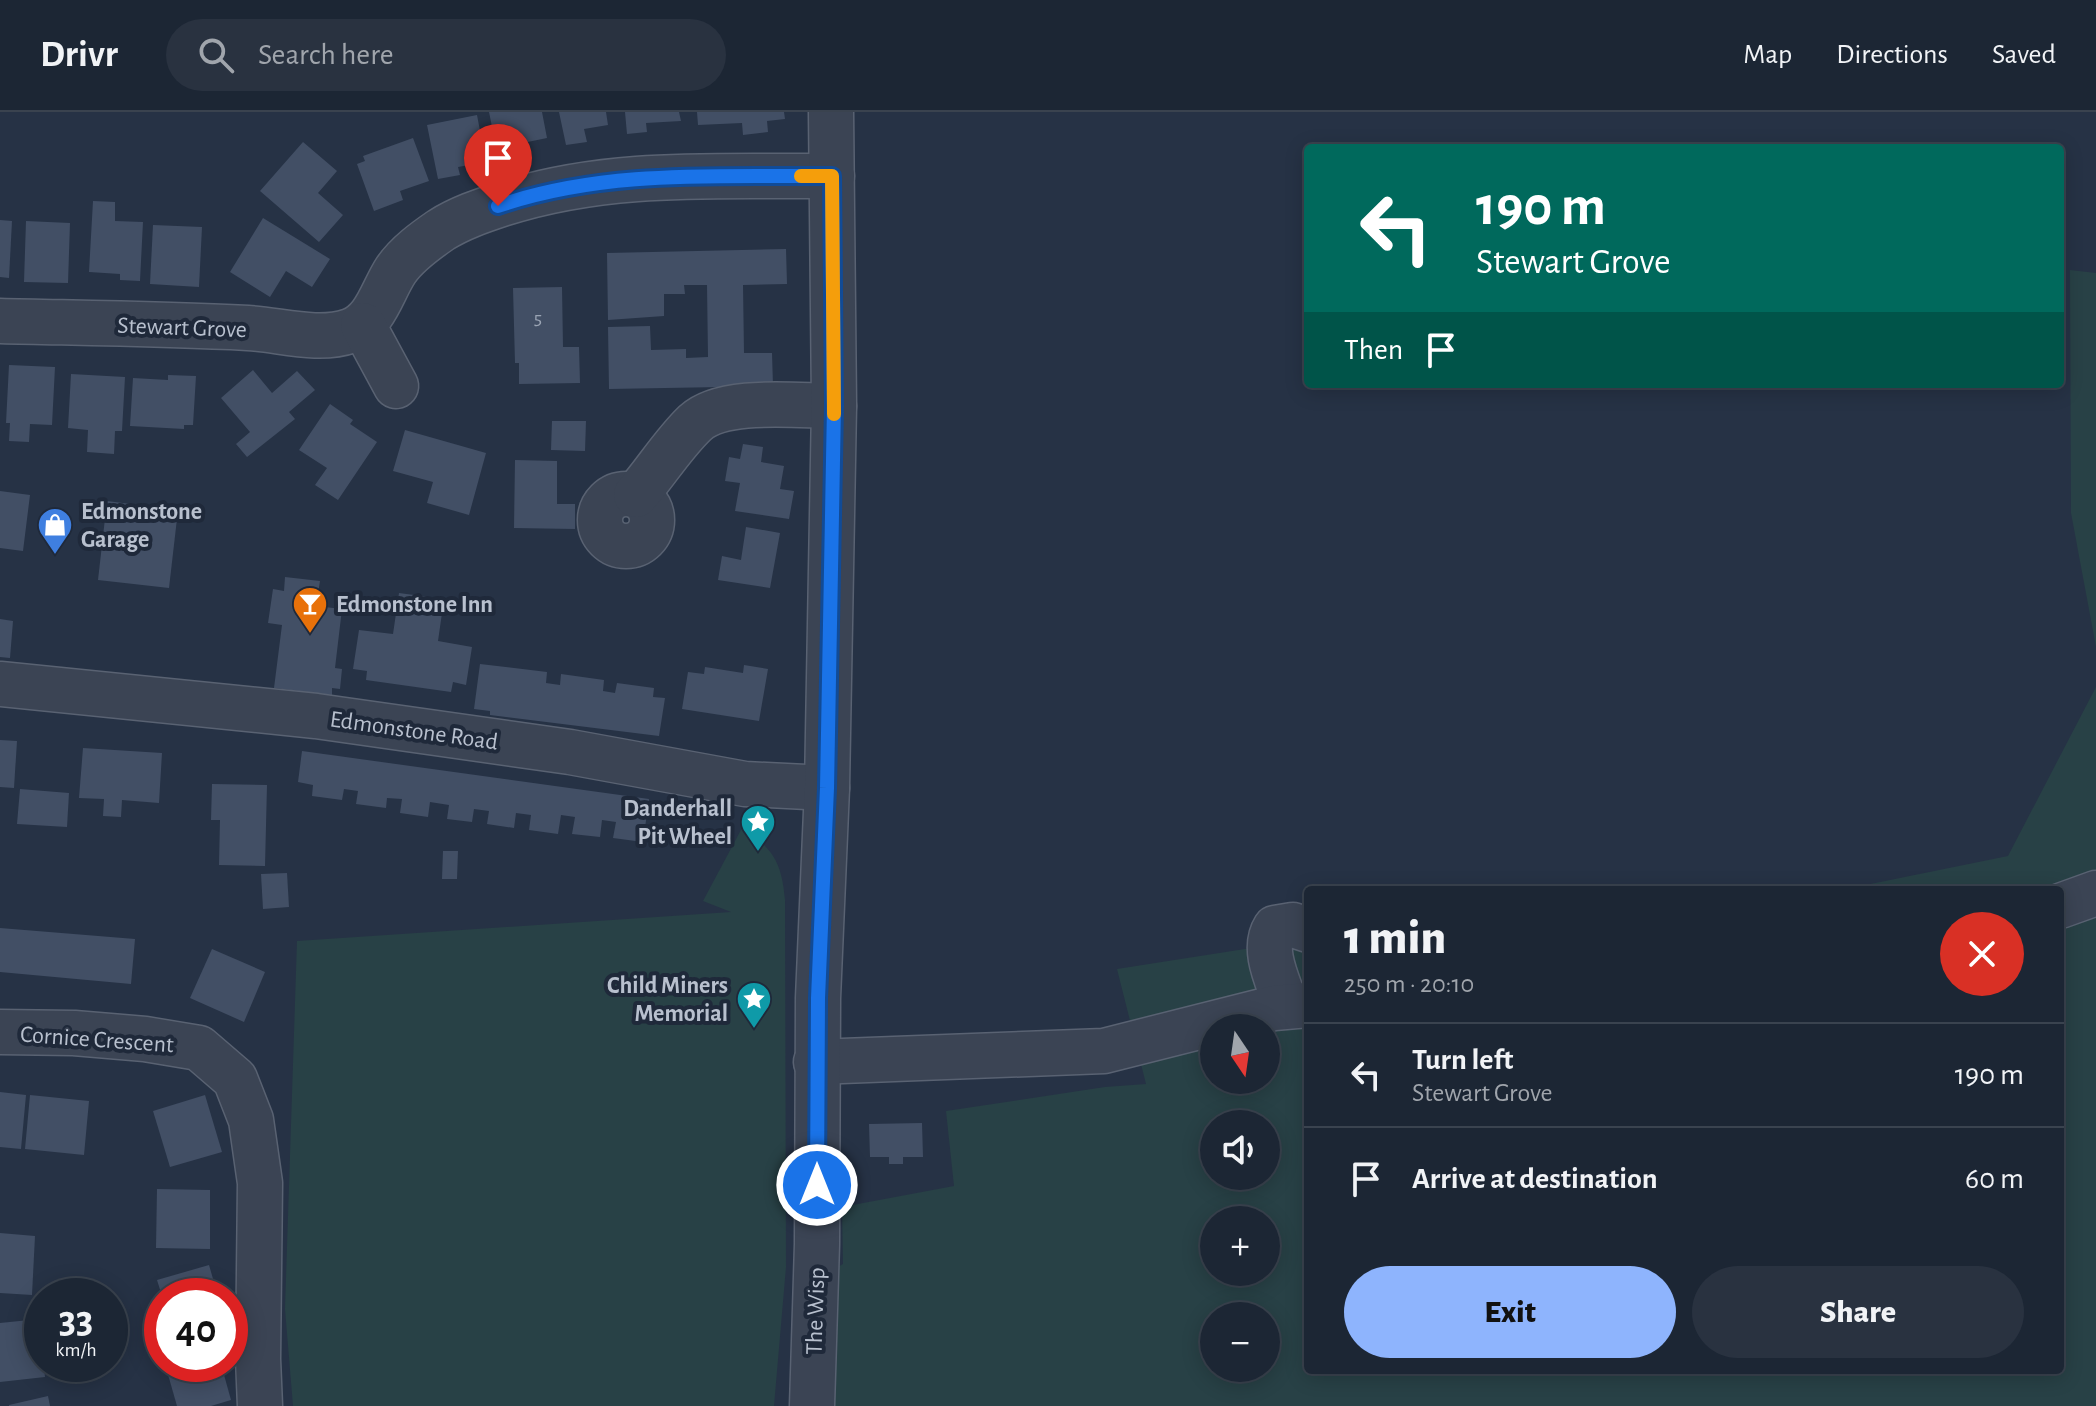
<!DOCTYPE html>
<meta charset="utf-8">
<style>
:root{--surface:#1c2634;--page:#293240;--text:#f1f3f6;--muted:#a0a5ac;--line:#3a434f;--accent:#8eb4fd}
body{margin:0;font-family:"Alegreya Sans",sans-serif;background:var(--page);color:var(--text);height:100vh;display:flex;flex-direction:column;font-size:30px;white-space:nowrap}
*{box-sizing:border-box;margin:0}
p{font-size:26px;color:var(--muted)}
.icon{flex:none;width:44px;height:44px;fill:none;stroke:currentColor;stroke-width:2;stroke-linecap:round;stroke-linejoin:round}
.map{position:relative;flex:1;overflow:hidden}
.drawer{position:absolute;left:1304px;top:774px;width:760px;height:488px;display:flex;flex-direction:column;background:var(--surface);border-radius:8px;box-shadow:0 4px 20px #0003,0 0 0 2px var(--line)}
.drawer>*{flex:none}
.banner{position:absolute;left:1304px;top:32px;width:760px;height:244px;border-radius:8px;box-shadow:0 4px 20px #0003,0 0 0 2px var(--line);background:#00695c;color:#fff;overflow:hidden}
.needle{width:52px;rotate:167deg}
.tools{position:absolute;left:1200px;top:902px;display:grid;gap:16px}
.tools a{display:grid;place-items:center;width:80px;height:80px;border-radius:50%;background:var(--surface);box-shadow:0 4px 20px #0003,0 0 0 2px var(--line);font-size:40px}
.speed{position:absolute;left:24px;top:1166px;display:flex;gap:16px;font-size:40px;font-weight:700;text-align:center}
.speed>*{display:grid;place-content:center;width:104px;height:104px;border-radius:50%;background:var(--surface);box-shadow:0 4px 20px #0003,0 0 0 2px var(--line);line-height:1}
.speed small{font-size:20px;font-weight:400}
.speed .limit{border:12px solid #d22;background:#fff;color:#111}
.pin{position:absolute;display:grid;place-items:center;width:68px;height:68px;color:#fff;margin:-82px -34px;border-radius:50% 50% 50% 0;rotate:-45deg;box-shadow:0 0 8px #0007}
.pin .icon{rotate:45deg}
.me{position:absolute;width:88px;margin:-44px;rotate:0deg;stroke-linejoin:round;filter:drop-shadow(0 0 6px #0008)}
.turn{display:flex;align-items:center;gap:28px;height:168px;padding:0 40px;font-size:36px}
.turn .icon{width:104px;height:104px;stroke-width:2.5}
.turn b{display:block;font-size:56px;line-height:68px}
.then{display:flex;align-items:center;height:76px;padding:0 40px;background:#0003;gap:16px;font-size:30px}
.round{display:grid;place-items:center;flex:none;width:84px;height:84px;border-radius:42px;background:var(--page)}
.overview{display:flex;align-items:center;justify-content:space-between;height:136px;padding:0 40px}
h1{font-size:48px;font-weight:800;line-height:60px}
.primary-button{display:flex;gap:16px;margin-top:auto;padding:16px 40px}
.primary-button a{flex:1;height:92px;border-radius:48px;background:var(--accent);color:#111;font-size:32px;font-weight:800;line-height:92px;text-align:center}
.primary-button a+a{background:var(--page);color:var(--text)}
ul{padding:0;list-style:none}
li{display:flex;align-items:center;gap:24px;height:104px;padding:0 40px;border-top:2px solid var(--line)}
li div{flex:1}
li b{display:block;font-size:30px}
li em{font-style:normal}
header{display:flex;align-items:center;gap:48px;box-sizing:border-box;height:112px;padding:0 40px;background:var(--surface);border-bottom:2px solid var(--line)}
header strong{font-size:38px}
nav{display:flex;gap:44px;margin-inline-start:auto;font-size:28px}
.search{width:560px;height:72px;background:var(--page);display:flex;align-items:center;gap:20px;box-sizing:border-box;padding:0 28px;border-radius:44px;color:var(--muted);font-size:30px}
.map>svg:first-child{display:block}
.green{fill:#284146;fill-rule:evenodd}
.building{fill:#424f65}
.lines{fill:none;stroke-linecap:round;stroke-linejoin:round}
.minor-casing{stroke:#596272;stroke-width:47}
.minor{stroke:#3b4454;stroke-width:44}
.route-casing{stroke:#114b97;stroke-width:20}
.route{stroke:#1a73e8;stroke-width:14}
.slow{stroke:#f59e0b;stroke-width:14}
.labels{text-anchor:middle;stroke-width:8;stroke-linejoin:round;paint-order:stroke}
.number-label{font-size:20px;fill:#9aa4b4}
.street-label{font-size:24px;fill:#b8c0ce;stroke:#1f293a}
.poi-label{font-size:24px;font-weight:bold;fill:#b8c0ce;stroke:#1f293a;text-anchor:start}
</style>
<header>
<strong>Drivr</strong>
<div class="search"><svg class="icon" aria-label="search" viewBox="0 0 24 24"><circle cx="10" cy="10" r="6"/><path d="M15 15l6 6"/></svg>Search here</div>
<nav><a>Map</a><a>Directions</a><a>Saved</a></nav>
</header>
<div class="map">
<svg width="2096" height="1294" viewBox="0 0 2096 1294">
<rect width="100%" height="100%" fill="#263245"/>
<g class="green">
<polygon points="2070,158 2096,161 2096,535 2071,401"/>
<path d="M2096,575V1294H834L836,1156L843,1152L842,1095L954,1074L946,999L1105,975L1146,972L1117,857L1308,827V1258H2060V778H1841L2008,744ZM1214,916H1266V968H1214ZM1214,1012H1266V1064H1214ZM1214,1108H1266V1160H1214ZM1214,1204H1266V1256H1214Z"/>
<path d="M742,716C773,736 782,751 785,788L786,1155L774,1294H293L285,1197L297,829L731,800L703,789Z"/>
</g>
<g class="building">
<polygon points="489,0 542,0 547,26 518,32 519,39 498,44"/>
<polygon points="559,0 606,0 608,13 584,17 587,30 566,33"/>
<polygon points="625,0 679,0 681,9 646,11 647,20 627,22"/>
<polygon points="697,0 784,0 785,7 767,9 768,20 743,23 742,11 698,13"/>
<polygon points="477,3 486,50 458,55 460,63 438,67 427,13"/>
<polygon points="413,26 429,69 400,79 403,88 374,99 357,52 365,49 363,44"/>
<polygon points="303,30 337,59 318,81 343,103 319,130 260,79"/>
<polygon points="93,89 115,90 115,109 143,110 140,169 120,168 120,162 89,160"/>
<polygon points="263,106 330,147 312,175 286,159 270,185 230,160"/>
<polygon points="0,108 12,109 9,166 0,165"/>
<polygon points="26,109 70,111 68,171 24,170"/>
<polygon points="153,113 202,115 199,175 150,172"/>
<polygon points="786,137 787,172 743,173 744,241 772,241 773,274 609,277 608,215 650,214 651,238 686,237 686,246 708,245 707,173 684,173 685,182 664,182 664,204 608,208 607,141"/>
<polygon points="562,175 563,235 579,235 580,271 519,272 519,251 515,251 513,176"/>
<polygon points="9,253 55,255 52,313 30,312 29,330 9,329 10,311 6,311"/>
<polygon points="253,258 272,281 297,259 315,278 289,300 295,307 247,345 236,332 250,320 221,286"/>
<polygon points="71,262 125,265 122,319 115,319 114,342 87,340 88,318 68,316"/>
<polygon points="168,263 196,264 193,313 184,313 184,317 130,314 133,266 168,268"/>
<polygon points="330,292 353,308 350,312 377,330 338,388 315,373 327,356 299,338"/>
<polygon points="552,309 586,309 585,339 551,338"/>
<polygon points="405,318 486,341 469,403 427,391 433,370 393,359"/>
<polygon points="743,332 763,335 761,350 784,354 780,377 794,379 789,407 735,399 740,371 725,369 729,345 740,347"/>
<polygon points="515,348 557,349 557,392 575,392 575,417 514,416"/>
<polygon points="0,379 30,383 23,439 0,436"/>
<polygon points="107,389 178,398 169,476 98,468"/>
<polygon points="746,415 780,421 770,476 718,468 722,444 741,448"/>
<polygon points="285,465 320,469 316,494 342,497 335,556 342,557 340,577 332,576 332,583 274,576 282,513 268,511 273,477 284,479"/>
<polygon points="399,481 444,487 438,529 472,535 466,573 453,570 451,580 366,568 367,559 353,557 359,518 393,522"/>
<polygon points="0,507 13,509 10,546 0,545"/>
<polygon points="480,552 547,560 546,571 560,573 561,562 604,568 603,579 615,581 617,571 654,576 653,585 665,586 659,624 490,603 490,599 474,597"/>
<polygon points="744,553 768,557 759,609 682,597 688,560 704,562 705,555 743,561"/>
<polygon points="0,628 17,629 14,676 0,675"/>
<polygon points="83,636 162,641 159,691 122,688 121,705 103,704 104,687 79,686"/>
<polygon points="302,639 649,687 643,730 613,726 616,710 602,708 600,725 572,722 575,705 561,703 558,722 529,718 531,703 516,701 514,716 487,712 489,699 474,697 472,710 447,707 449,693 430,690 428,705 400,701 402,687 387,686 386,696 356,692 358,679 344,677 342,688 312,684 313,673 298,670"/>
<polygon points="212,672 267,673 265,754 219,753 220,708 211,708"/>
<polygon points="20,677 69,681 67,715 17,712"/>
<polygon points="443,739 458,739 457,767 442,767"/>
<polygon points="287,761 289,795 263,797 261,762"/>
<polygon points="0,816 135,827 131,872 0,860"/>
<polygon points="212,837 265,860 244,910 190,886"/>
<polygon points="0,980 26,983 21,1037 0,1035"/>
<polygon points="30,983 89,989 84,1043 25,1037"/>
<polygon points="205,983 222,1040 170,1055 153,999"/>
<polygon points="922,1011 923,1045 903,1045 903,1052 889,1052 889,1045 870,1045 869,1012"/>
<polygon points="157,1077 210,1078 210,1137 156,1136"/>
<polygon points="0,1121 35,1124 32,1183 0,1181"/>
<polygon points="209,1153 218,1184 162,1184 157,1168"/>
<polygon points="39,1207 45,1265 0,1270 0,1211"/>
<polygon points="165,1252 221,1252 231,1288 211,1294 177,1294"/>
<polygon points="48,1284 50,1294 9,1294 9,1293"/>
</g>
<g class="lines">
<defs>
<g id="minor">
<path d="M0,209C83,211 166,212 248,216C281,218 318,230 350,219C376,210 382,179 396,158C407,142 425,129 441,118C460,106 481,99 502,92C609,57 721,65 832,64"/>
<polyline points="363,213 396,274"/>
<circle cx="626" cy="408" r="26"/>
<path d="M636,383C656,360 673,332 695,311C723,285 797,294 834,294"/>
<polyline points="0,572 316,604 570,640 745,672 827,676"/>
<polyline points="2060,794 2096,781"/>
<path d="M1286,894C1279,871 1261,838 1275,816L1293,813L1308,818"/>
<polyline points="0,920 74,921 145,927 199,936 235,967 251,1008 260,1071 258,1247 260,1294"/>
<polyline points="816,950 1104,939 1274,896 1308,893"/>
<polyline points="812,1294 817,1132 818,886 827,676 834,294 831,0"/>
</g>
</defs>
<use href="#minor" class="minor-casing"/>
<use href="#minor" class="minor"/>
</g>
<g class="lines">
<defs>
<path id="route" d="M498,94C606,57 720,65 832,64L834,294L827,676L818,886L817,1073"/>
</defs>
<use href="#route" class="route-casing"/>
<use href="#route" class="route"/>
<polyline class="slow" points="801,64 832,64 834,302"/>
</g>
<defs>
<symbol id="shop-pin" viewBox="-11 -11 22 30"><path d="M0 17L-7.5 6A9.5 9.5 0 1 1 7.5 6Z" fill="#3f7fe0" stroke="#1f293a"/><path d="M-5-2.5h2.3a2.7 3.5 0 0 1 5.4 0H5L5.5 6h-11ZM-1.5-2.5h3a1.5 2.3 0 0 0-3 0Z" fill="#fff"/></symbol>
<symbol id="bar-pin" viewBox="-11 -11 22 30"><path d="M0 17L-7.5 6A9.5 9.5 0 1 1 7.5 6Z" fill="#e8710a" stroke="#1f293a"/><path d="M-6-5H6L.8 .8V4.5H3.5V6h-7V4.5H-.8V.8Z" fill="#fff"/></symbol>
<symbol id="sight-pin" viewBox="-11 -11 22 30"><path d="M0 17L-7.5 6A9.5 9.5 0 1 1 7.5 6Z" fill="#0f9aa8" stroke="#1f293a"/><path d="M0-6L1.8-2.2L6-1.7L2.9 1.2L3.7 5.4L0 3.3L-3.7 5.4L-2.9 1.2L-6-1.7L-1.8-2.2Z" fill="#fff"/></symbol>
</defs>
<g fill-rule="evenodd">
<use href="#shop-pin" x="35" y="393" width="40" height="54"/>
<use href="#bar-pin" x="290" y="472" width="40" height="54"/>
<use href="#sight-pin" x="738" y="690" width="40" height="54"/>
<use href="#sight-pin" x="734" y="867" width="40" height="54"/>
</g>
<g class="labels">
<g class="number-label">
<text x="538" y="212">5</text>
</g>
<g class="street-label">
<text transform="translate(182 215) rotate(2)" y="8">Stewart Grove</text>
<text transform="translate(414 618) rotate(8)" y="8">Edmonstone Road</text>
<text transform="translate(97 927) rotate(4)" y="8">Cornice Crescent</text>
<text transform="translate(815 1199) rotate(-88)" y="8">The Wisp</text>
</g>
<g class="poi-label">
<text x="81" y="407">Edmonstone<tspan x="81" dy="28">Garage</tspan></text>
<text x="336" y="500">Edmonstone Inn</text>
<text x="732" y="704" text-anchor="end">Danderhall<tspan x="732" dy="28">Pit Wheel</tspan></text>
<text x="728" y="881" text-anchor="end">Child Miners<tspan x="728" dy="28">Memorial</tspan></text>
</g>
</g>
</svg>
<div class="tools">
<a><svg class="needle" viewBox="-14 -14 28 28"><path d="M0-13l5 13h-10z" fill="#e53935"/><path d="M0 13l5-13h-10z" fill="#a0a5ac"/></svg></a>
<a><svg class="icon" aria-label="sound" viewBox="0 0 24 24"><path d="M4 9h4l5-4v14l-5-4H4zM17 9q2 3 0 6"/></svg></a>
<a>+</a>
<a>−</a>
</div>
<div class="speed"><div>33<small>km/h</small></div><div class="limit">40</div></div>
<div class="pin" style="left:498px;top:94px;background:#d93025"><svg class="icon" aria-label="arrive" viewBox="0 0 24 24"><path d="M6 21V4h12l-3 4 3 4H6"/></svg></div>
<svg class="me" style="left:817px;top:1073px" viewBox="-20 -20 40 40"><circle r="17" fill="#1a73e8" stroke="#fff" stroke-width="3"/><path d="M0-11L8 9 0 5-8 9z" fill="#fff"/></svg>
<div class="banner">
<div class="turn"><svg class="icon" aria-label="left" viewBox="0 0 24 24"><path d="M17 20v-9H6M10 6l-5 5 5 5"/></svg><div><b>190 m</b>Stewart Grove</div></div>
<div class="then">Then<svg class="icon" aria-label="arrive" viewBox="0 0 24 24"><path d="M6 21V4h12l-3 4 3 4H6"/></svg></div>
</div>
<section class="drawer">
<div class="overview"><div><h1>1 min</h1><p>250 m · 20:10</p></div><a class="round" style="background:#d93025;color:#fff"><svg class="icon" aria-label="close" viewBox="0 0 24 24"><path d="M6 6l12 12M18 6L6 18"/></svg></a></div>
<ul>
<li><svg class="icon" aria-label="left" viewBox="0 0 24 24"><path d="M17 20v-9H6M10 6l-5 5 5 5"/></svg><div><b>Turn left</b><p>Stewart Grove</p></div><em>190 m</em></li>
<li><svg class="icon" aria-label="arrive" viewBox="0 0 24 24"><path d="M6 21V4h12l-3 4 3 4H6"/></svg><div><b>Arrive at destination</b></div><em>60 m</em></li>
</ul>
<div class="primary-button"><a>Exit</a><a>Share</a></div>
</section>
</div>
